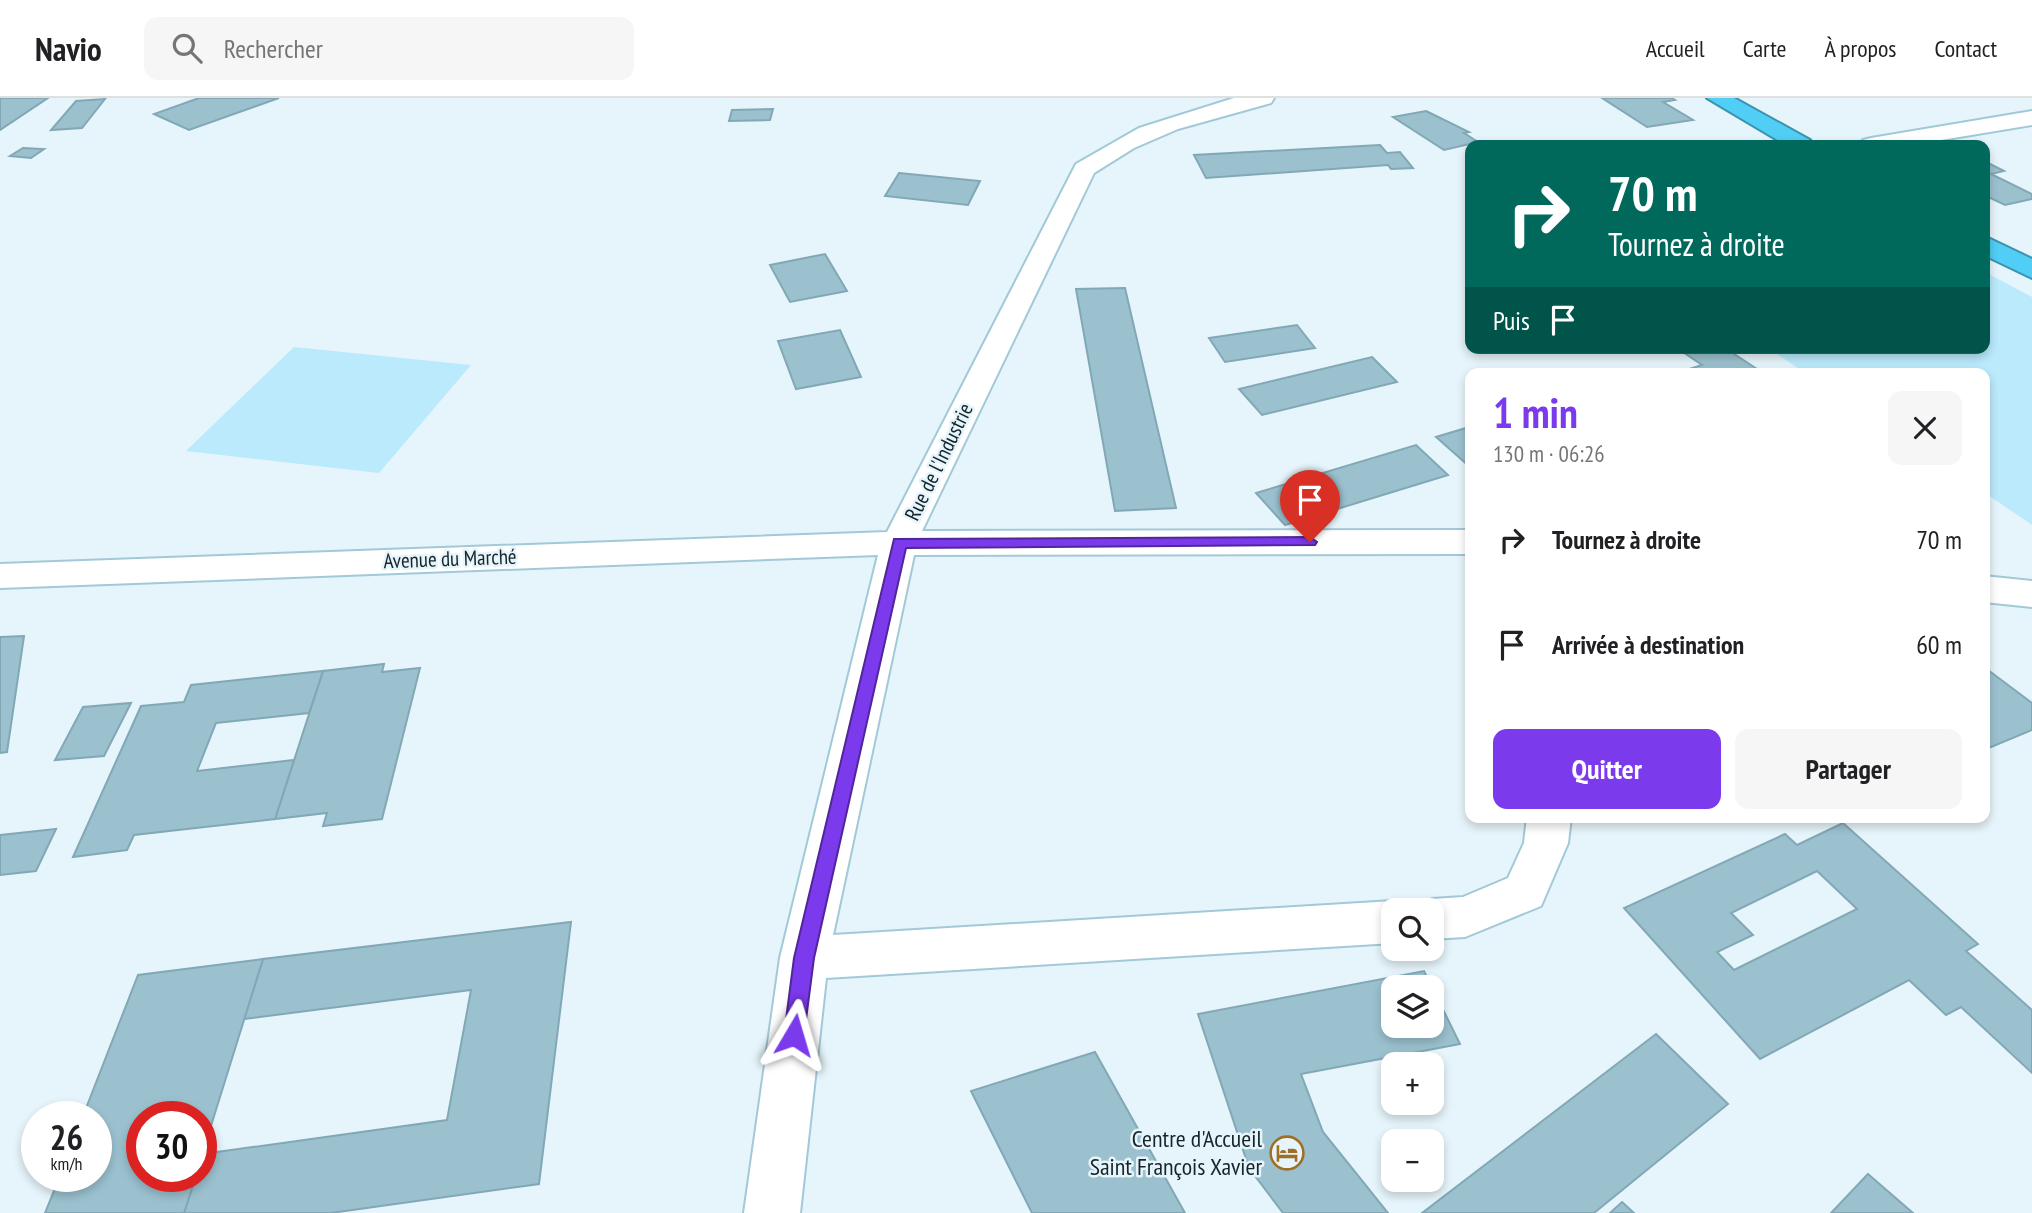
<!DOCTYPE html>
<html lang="fr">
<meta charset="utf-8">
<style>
:root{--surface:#fff;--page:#f6f6f6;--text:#202124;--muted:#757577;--line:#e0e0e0;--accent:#7c3aed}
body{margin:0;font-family:"PT Sans Narrow",sans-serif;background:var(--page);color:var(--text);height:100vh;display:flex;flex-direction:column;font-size:26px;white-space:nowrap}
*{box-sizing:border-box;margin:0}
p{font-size:23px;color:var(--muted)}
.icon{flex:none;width:38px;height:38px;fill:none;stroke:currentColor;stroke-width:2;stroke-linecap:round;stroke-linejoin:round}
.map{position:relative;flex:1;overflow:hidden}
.sheet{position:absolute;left:1465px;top:270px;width:525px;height:455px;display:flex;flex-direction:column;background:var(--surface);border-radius:14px;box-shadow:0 4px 10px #0003}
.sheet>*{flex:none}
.top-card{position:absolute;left:1465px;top:42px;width:525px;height:214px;border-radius:14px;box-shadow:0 4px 10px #0003;background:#00695c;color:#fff;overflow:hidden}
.fabs{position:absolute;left:1381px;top:800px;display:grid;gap:14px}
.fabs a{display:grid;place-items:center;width:63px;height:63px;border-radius:14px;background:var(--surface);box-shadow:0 4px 10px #0003;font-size:35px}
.speed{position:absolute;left:21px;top:1003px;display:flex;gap:14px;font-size:35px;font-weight:700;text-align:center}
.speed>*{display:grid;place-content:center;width:91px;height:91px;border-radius:50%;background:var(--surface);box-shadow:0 4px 10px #0003;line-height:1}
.speed small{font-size:18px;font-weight:400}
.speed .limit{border:10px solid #d22;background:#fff;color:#111}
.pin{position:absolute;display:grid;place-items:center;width:60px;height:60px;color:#fff;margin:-72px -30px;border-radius:50% 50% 50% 0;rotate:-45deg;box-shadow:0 0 7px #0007}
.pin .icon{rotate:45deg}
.me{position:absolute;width:77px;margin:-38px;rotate:7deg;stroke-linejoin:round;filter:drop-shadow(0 0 5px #0008)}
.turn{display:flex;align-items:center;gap:24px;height:147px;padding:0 28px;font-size:32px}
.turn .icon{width:91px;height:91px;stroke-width:2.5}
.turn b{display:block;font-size:49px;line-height:60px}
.then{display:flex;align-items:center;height:66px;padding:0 28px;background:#0003;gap:14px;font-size:26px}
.round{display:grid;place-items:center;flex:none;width:74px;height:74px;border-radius:14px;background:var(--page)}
.head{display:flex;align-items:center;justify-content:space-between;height:119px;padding:0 28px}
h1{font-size:42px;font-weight:700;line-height:52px;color:var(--accent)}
.primary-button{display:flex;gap:14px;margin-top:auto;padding:14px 28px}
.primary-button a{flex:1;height:80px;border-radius:14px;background:var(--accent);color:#fff;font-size:28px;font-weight:700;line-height:80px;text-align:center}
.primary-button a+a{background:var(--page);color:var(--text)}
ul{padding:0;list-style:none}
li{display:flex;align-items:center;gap:21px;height:105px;padding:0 28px}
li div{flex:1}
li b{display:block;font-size:26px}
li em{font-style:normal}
header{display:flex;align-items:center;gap:42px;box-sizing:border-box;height:98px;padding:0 35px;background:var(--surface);border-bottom:2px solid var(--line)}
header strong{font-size:33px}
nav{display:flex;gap:38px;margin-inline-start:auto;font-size:24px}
.search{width:490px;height:63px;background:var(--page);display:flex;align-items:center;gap:18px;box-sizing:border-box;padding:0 24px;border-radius:14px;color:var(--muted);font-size:26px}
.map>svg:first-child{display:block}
.green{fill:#baeafc}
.building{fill:#9bc1cf;stroke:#82a8b6;stroke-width:2;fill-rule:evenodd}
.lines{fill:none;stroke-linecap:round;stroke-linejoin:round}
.minor-casing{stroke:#a2c9d7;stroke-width:4}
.highway-casing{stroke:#3c93ae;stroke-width:4}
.minor{fill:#fff;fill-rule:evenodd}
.highway{fill:#51cef5;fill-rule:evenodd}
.route{fill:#7c3aed;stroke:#51269a;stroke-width:2}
.labels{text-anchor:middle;stroke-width:5;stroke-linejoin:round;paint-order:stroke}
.street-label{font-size:21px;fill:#16252a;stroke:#e6f5fb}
.near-poi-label{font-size:24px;fill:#16252a;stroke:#e6f5fb;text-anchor:end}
</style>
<header>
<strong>Navio</strong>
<div class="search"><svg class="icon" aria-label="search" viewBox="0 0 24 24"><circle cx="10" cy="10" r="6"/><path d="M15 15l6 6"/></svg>Rechercher</div>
<nav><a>Accueil</a><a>Carte</a><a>À propos</a><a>Contact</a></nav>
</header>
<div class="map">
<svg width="2032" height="1115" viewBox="0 0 2032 1115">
<rect width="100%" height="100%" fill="#e6f5fb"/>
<g class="green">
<polygon points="1985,174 2032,199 2032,427 1985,395 1984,275 1805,275 1768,250 1984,250"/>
<polygon points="294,249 471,267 379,375 186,353"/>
</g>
<g class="building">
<polygon points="0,0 48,0 0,32"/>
<polygon points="199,0 279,0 189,32 154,16"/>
<polygon points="1602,0 1672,0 1675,2 1663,4 1693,22 1647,29"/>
<polygon points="105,1 82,30 51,32 76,3"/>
<polygon points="773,11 770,22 729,23 732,12"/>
<polygon points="1426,13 1469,34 1464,35 1478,44 1444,52 1393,19"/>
<polygon points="1380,47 1387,55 1400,54 1413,70 1391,71 1388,67 1206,80 1194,57"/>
<polygon points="23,50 44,51 31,60 10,58"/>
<polygon points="1984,63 2004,73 1991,76 2032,96 2032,101 2005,107 1984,97"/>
<polygon points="899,75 980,83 968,107 885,98"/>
<polygon points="825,156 847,193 790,204 770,167"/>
<polygon points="1125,190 1176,410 1115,413 1076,191"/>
<polygon points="1297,227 1315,250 1225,264 1209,240"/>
<polygon points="840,232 861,279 796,291 778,243"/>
<polygon points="1677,250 1725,250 1763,275 1677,275 1702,267"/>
<polygon points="1372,259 1397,284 1262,317 1239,291"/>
<polygon points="1466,330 1470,334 1470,369 1436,339"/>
<polygon points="1416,347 1448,377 1285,427 1256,395"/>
<polygon points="24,538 7,654 0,655 0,539"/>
<polygon points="384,566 382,574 420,570 382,721 323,728 327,715 275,721 323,573"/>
<polygon points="1984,569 2032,605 2032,632 1984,652"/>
<polygon points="323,573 309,615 216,625 197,673 294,662 275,721 134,737 127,752 73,759 141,608 184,604 191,587"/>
<polygon points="131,605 104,658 55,662 83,609"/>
<path d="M1843,725L1978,846L1966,853L2032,912V975L1961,909L1946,917L1909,882L1760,961L1624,810L1785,736L1797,747ZM1817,773L1857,811L1734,872L1717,854L1753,837L1731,815Z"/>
<polygon points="56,731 36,773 0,777 0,737"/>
<polygon points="571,824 539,1086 331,1115 184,1115 196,1078 201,1078 203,1056 447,1022 471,892 244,921 263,861"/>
<polygon points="263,861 201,1060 201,1018 142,1018 142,1078 196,1078 184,1115 45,1115 60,1078 96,1078 96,1018 83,1018 138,877"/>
<path d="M1424,873L1460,946L1301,976L1323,1034L1388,1115H1283L1249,1070L1198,916ZM1393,889H1432V928H1393Z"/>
<polygon points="1656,936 1728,1006 1594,1115 1422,1115"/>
<polygon points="1095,954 1185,1115 1032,1115 971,993"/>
<polygon points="1868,1076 1913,1115 1831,1115"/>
<polygon points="1622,1104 1634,1115 1610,1115"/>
</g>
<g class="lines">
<defs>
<g id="minor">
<polygon points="1234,0 1274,0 1271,5 1178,31 1134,50 1094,75 922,433 1470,432 1470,456 914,457 833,837 1393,803 1411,812 1393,812 1393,845 826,880 800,1115 744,1115 780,860 878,457 0,490 0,466 887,434 1076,66 1139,30"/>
<polygon points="2032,13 2032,27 1911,47 1859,47 1863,42 1871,40"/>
<polygon points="1984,478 2032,483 2032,509 1984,504"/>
<polygon points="1527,719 1571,719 1568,745 1541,808 1465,839 1432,841 1432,812 1413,812 1416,807 1432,801 1463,799 1508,780 1524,745"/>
</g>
<g id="highway">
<polygon points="1707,0 1734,0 1810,42 1814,47 1786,47"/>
<polygon points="1984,138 2032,161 2032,180 1984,157"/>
</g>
</defs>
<use href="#minor" class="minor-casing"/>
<use href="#highway" class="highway-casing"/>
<use href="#minor" class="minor"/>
<use href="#highway" class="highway"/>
</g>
<polygon class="route" points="1310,439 1317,444 1315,447 906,450 814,860 804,937 801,944 794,947 787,944 784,937 794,860 894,441"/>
<defs>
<symbol id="hotel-ring" viewBox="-11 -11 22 22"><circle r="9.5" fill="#e6f5fb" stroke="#a16e25" stroke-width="1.5"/><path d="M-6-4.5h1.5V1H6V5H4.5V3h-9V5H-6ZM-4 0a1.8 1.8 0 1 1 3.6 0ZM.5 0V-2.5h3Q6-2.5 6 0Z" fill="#a16e25"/></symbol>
</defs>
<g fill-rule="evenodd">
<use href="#hotel-ring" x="1268" y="1036" width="38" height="38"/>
</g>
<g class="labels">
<g class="street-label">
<text transform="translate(939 364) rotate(-64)" y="7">Rue de l'Industrie</text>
<text transform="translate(450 461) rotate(-2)" y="7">Avenue du Marché</text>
</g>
<g class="near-poi-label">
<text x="1262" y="1049">Centre d'Accueil<tspan x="1262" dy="28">Saint François Xavier</tspan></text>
</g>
</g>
</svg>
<div class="fabs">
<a><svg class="icon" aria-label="search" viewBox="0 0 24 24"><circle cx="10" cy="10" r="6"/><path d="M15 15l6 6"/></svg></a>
<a><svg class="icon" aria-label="layers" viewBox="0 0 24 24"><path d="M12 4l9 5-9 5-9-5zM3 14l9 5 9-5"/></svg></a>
<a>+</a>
<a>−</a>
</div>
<div class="speed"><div>26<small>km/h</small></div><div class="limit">30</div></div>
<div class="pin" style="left:1310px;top:444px;background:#d93025"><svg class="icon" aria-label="arrive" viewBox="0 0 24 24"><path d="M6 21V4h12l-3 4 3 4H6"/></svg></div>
<svg class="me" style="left:794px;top:937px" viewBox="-20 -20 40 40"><path d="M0-17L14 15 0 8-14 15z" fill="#7c3aed" stroke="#fff" stroke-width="4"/></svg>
<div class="top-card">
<div class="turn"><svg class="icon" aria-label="right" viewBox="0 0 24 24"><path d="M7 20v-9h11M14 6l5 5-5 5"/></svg><div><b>70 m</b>Tournez à droite</div></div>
<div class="then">Puis<svg class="icon" aria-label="arrive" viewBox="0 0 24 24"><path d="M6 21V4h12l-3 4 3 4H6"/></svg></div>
</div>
<section class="sheet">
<div class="head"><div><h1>1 min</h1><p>130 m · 06:26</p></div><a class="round"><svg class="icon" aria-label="close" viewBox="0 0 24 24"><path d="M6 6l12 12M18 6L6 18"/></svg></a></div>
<ul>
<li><svg class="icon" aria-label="right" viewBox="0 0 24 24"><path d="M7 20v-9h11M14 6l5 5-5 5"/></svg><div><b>Tournez à droite</b></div><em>70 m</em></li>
<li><svg class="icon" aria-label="arrive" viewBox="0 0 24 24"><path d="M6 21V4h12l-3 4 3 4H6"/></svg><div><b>Arrivée à destination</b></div><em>60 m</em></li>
</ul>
<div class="primary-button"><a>Quitter</a><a>Partager</a></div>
</section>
</div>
